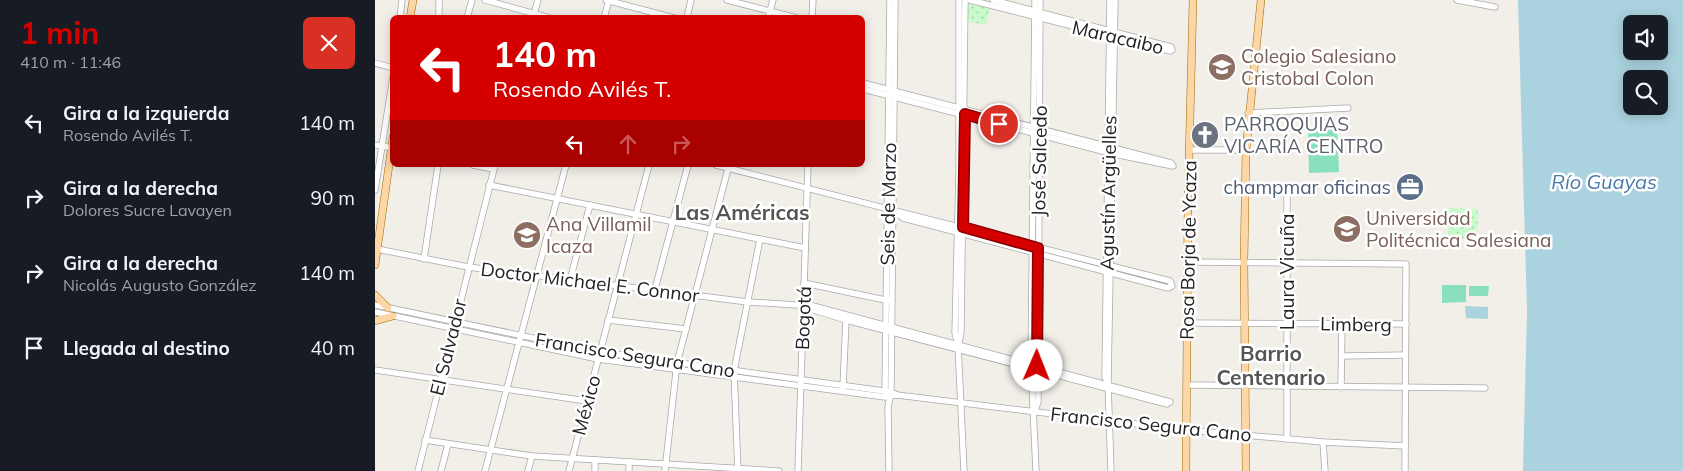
<!DOCTYPE html>
<html lang="es">
<meta charset="utf-8">
<style>
:root{--surface:#171b24;--page:#242831;--text:#f1f3f6;--muted:#9ea1a6;--accent:#d40000}
body{margin:0;font-family:Mulish,sans-serif;background:var(--page);color:var(--text);height:100vh;display:flex;flex-direction:column;font-size:19px;white-space:nowrap}
*{box-sizing:border-box;margin:0}
p{font-size:16px;color:var(--muted)}
.icon{flex:none;width:28px;height:28px;fill:none;stroke:currentColor;stroke-width:2;stroke-linecap:round;stroke-linejoin:round}
.map{position:relative;flex:1;overflow:hidden}
.sheet{display:flex;flex-direction:column;background:var(--surface);width:375px}
.sheet>*{flex:none}
.banner{position:absolute;left:15px;top:15px;width:475px;height:152px;border-radius:8px;box-shadow:0 2px 12px #0003;background:#d40000;color:#fff;overflow:hidden}
.tools{position:absolute;left:1248px;top:15px;display:grid;gap:10px}
.tools a{display:grid;place-items:center;width:45px;height:45px;border-radius:8px;background:var(--surface);box-shadow:0 2px 12px #0003;font-size:25px}
.pin{position:absolute;display:grid;place-items:center;width:42px;height:42px;color:#fff;margin:-21px;border:2px solid #fff;border-radius:50%;box-shadow:0 1px 5px #0007}
.me{position:absolute;width:55px;margin:-28px;rotate:1deg;stroke-linejoin:round;filter:drop-shadow(0 0 4px #0008)}
.turn{display:flex;align-items:center;gap:18px;height:105px;padding:0 20px;font-size:22px}
.turn .icon{width:65px;height:65px;stroke-width:2.5}
.turn b{display:block;font-size:35px;line-height:42px}
.lanes{display:flex;align-items:center;height:48px;padding:0 20px;background:#0003;justify-content:center;gap:25px;direction:ltr}
.lanes .off{opacity:.35}
.round{display:grid;place-items:center;flex:none;width:52px;height:52px;border-radius:8px;background:var(--page)}
.summary{display:flex;align-items:center;justify-content:space-between;height:85px;padding:0 20px}
h1{font-size:30px;font-weight:700;line-height:38px;color:var(--accent)}
ul{padding:0;list-style:none}
li{display:flex;align-items:center;gap:15px;height:75px;padding:0 20px}
li div{flex:1}
li b{display:block;font-size:19px}
li em{font-style:normal}
main{display:flex;flex:1;min-height:0}
.map>svg:first-child{display:block}
.park{fill:url(#park-dots)}
.pitch{fill:#88e0be}
.water{fill:#aad3df;fill-rule:evenodd}
.lines{fill:none;stroke-linecap:round;stroke-linejoin:round}
.minor-casing{stroke:#a9a9a9;stroke-width:7}
.major-casing{stroke:#a06b00;stroke-width:8}
.minor{stroke:#fff;stroke-width:5.5}
.major{stroke:#fcd6a4;stroke-width:7}
.route-casing{stroke:#8a0000;stroke-width:12}
.route{stroke:#d40000;stroke-width:9}
.labels{text-anchor:middle;stroke-width:5;stroke-linejoin:round;paint-order:stroke}
.street-label{font-size:19px;fill:#222;stroke:#fff}
.education-label{font-size:19px;fill:#785e54;stroke:#fff;text-anchor:start}
.worship-label{font-size:19px;fill:#5b616d;stroke:#fff;text-anchor:start}
.service-label{font-size:19px;fill:#4e5e75;stroke:#fff;text-anchor:end}
.water-label{font-size:20px;font-style:italic;fill:#4a7aab;stroke:#fff}
.quarter-label{font-size:21px;font-weight:bold;fill:#555;stroke:#fff}
</style>
<main>
<section class="sheet">
<div class="summary"><div><h1>1 min</h1><p>410 m · 11:46</p></div><a class="round" style="background:#d93025;color:#fff"><svg class="icon" aria-label="close" viewBox="0 0 24 24"><path d="M6 6l12 12M18 6L6 18"/></svg></a></div>
<ul>
<li><svg class="icon" aria-label="left" viewBox="0 0 24 24"><path d="M17 20v-9H6M10 6l-5 5 5 5"/></svg><div><b>Gira a la izquierda</b><p>Rosendo Avilés T.</p></div><em>140 m</em></li>
<li><svg class="icon" aria-label="right" viewBox="0 0 24 24"><path d="M7 20v-9h11M14 6l5 5-5 5"/></svg><div><b>Gira a la derecha</b><p>Dolores Sucre Lavayen</p></div><em>90 m</em></li>
<li><svg class="icon" aria-label="right" viewBox="0 0 24 24"><path d="M7 20v-9h11M14 6l5 5-5 5"/></svg><div><b>Gira a la derecha</b><p>Nicolás Augusto González</p></div><em>140 m</em></li>
<li><svg class="icon" aria-label="arrive" viewBox="0 0 24 24"><path d="M6 21V4h12l-3 4 3 4H6"/></svg><div><b>Llegada al destino</b></div><em>40 m</em></li>
</ul>
</section>
<div class="map">
<svg width="1308" height="471" viewBox="0 0 1308 471">
<defs>
<pattern id="park-dots" width="8" height="8" patternUnits="userSpaceOnUse" patternTransform="scale(1.25)"><rect width="8" height="8" fill="#c8facc"/><path d="M2 2h.1M6 6h.1" fill="none" stroke="#acd6af" stroke-width="1.8" stroke-linecap="round"/></pattern>
</defs>
<rect width="100%" height="100%" fill="#f2efe9"/>
<g class="park">
<polygon points="593,4 615,8 611,25 591,21"/>
<polygon points="1073,208 1103,209 1102,239 1073,238"/>
</g>
<g class="pitch">
<polygon points="962,129 964,172 934,173 933,130"/>
<polygon points="1067,285 1091,285 1091,302 1067,303"/>
<polygon points="1094,286 1114,286 1113,296 1094,296"/>
</g>
<g class="water">
<path d="M1143,0H1308V471H1148L1152,311ZM1256,24H1284V51H1256ZM1256,79H1284V106H1256Z"/>
<polygon points="1090,306 1113,307 1113,319 1091,318"/>
</g>
<g class="lines">
<defs>
<g id="minor">
<polyline points="110,0 175,18"/>
<polyline points="231,0 299,18"/>
<polyline points="352,0 422,18"/>
<polyline points="584,0 584,172 580,333 583,345 589,471"/>
<polyline points="595,0 795,51 797,50 796,47 618,0"/>
<polyline points="660,0 656,364 661,471"/>
<polyline points="1082,0 1120,7"/>
<polyline points="25,18 27,0"/>
<polyline points="64,18 64,0"/>
<polyline points="92,18 97,0"/>
<polyline points="158,18 163,0"/>
<polyline points="229,18 234,0"/>
<polyline points="312,18 316,0"/>
<polyline points="393,18 398,0"/>
<polyline points="437,18 438,0"/>
<polyline points="0,63 18,68"/>
<polyline points="488,83 796,163 798,166 739,154 488,89"/>
<polyline points="873,113 973,108"/>
<polyline points="0,145 18,148"/>
<polyline points="814,150 871,150"/>
<polyline points="98,165 118,169"/>
<polyline points="341,165 795,281 797,286 793,288 528,218 519,212"/>
<polyline points="114,185 430,248"/>
<polyline points="0,190 18,77"/>
<polyline points="2,249 93,267 373,302 438,306 795,402 792,404 471,320 429,307"/>
<polyline points="49,259 63,165"/>
<polyline points="812,262 1031,264 1030,471"/>
<polyline points="195,280 215,205"/>
<polyline points="429,283 515,301"/>
<polyline points="280,289 313,165"/>
<polyline points="0,305 225,352 516,392 522,395 811,430 948,442 1030,446"/>
<polyline points="0,312 223,359 510,397 522,395"/>
<polyline points="233,320 311,329"/>
<polyline points="812,323 1031,324"/>
<polyline points="584,343 586,333 590,0"/>
<polyline points="967,356 1030,355"/>
<polyline points="0,370 212,401"/>
<polyline points="733,384 730,377 735,0"/>
<polyline points="811,385 1110,388"/>
<polyline points="468,387 471,320"/>
<polyline points="966,387 967,323"/>
<polyline points="510,395 515,0"/>
<polyline points="660,410 663,402 665,0"/>
<polyline points="912,439 912,196"/>
<polyline points="50,440 157,456 404,471"/>
<polyline points="948,442 950,471"/>
<polyline points="254,462 254,471"/>
<polyline points="43,471 120,165"/>
<polyline points="66,471 73,444"/>
<polyline points="110,471 191,165"/>
<polyline points="153,471 157,456"/>
<polyline points="194,471 274,165"/>
<polyline points="220,471 220,460"/>
<polyline points="290,471 302,363 354,165"/>
<polyline points="363,471 359,371 385,239"/>
<polyline points="423,471 433,165"/>
<polyline points="514,471 513,407 516,392 520,0"/>
<polyline points="736,471 733,384 740,0"/>
</g>
<g id="major">
<polyline points="35,18 38,0"/>
<polyline points="0,265 18,137"/>
<polyline points="0,295 13,308"/>
<polyline points="0,321 18,316"/>
<polyline points="811,471 813,200 818,0"/>
<polyline points="871,471 869,261 871,150 886,0"/>
</g>
</defs>
<use href="#minor" class="minor-casing"/>
<use href="#major" class="major-casing"/>
<use href="#minor" class="minor"/>
<use href="#major" class="major"/>
</g>
<g class="lines">
<defs>
<polyline id="route" points="624,124 590,114 588,227 663,248 662,366"/>
</defs>
<use href="#route" class="route-casing"/>
<use href="#route" class="route"/>
</g>
<defs>
<symbol id="school-disc" viewBox="-11 -11 22 22"><circle r="9.5" fill="#8d6e63" stroke="#fff"/><path d="M0-5L7-2L0 1L-7-2ZM-4 1L0 2.5L4 1V4Q0 6-4 4Z" fill="#fff"/></symbol>
<symbol id="church-disc" viewBox="-11 -11 22 22"><circle r="9.5" fill="#6b7280" stroke="#fff"/><path d="M-1.2-6h2.4v3.5h3.3v2.4h-3.3V6h-2.4V-.1h-3.3v-2.4h3.3Z" fill="#fff"/></symbol>
<symbol id="office-disc" viewBox="-11 -11 22 22"><circle r="9.5" fill="#5c6f8a" stroke="#fff"/><path d="M-6-3h4V-5.5h4V-3h4V5H-6ZM-1-4.5V-3h2v-1.5ZM-6 0V1H6V0Z" fill="#fff"/></symbol>
<symbol id="university-disc" viewBox="-11 -11 22 22"><circle r="9.5" fill="#8d6e63" stroke="#fff"/><path d="M0-5L7-2L0 1L-7-2ZM-4 1L0 2.5L4 1V4Q0 6-4 4Z" fill="#fff"/></symbol>
</defs>
<g fill-rule="evenodd">
<use href="#school-disc" x="831" y="51" width="32" height="32"/>
<use href="#church-disc" x="814" y="119" width="32" height="32"/>
<use href="#office-disc" x="1019" y="171" width="32" height="32"/>
<use href="#university-disc" x="956" y="213" width="32" height="32"/>
<use href="#school-disc" x="136" y="219" width="32" height="32"/>
</g>
<g class="labels">
<g class="street-label">
<text transform="translate(743 37) rotate(13)" y="7">Maracaibo</text>
<text transform="translate(664 161) rotate(-89)" y="7">José Salcedo</text>
<text transform="translate(733 193) rotate(-89)" y="7">Agustín Argüelles</text>
<text transform="translate(513 204) rotate(-89)" y="7">Seis de Marzo</text>
<text transform="translate(813 250) rotate(-89)" y="7">Rosa Borja de Ycaza</text>
<text transform="translate(912 272) rotate(-90)" y="7">Laura Vicuña</text>
<text transform="translate(215 282) rotate(7)" y="7">Doctor Michael E. Connor</text>
<text transform="translate(428 318) rotate(-88)" y="7">Bogotá</text>
<text transform="translate(981 324) rotate(1)" y="7">Limberg</text>
<text transform="translate(73 347) rotate(-76)" y="7">El Salvador</text>
<text transform="translate(260 355) rotate(9)" y="7">Francisco Segura Cano</text>
<text transform="translate(211 405) rotate(-75)" y="7">México</text>
<text transform="translate(776 424) rotate(6)" y="7">Francisco Segura Cano</text>
</g>
<g class="education-label">
<text x="866" y="63">Colegio Salesiano<tspan x="866" dy="22">Cristobal Colon</tspan></text>
<text x="991" y="225">Universidad<tspan x="991" dy="22">Politécnica Salesiana</tspan></text>
<text x="171" y="231">Ana Villamil<tspan x="171" dy="22">Icaza</tspan></text>
</g>
<g class="worship-label">
<text x="849" y="131">PARROQUIAS<tspan x="849" dy="22">VICARÍA CENTRO</tspan></text>
</g>
<g class="service-label">
<text x="1016" y="194">champmar oficinas</text>
</g>
<g class="water-label">
<text x="1229" y="189">Río Guayas</text>
</g>
<g class="quarter-label">
<text x="367" y="220">Las Américas</text>
<text x="896" y="361">Barrio<tspan x="896" dy="24">Centenario</tspan></text>
</g>
</g>
</svg>
<div class="tools">
<a><svg class="icon" aria-label="sound" viewBox="0 0 24 24"><path d="M4 9h4l5-4v14l-5-4H4zM17 9q2 3 0 6"/></svg></a>
<a><svg class="icon" aria-label="search" viewBox="0 0 24 24"><circle cx="10" cy="10" r="6"/><path d="M15 15l6 6"/></svg></a>
</div>
<div class="pin" style="left:624px;top:124px;background:#d93025"><svg class="icon" aria-label="arrive" viewBox="0 0 24 24"><path d="M6 21V4h12l-3 4 3 4H6"/></svg></div>
<svg class="me" style="left:662px;top:366px" viewBox="-20 -20 40 40"><circle r="19" fill="#fff"/><path d="M0-13L10 11 0 6-10 11z" fill="#d40000"/></svg>
<div class="banner">
<div class="turn"><svg class="icon" aria-label="left" viewBox="0 0 24 24"><path d="M17 20v-9H6M10 6l-5 5 5 5"/></svg><div><b>140 m</b>Rosendo Avilés T.</div></div>
<div class="lanes"><svg class="icon" aria-label="left" viewBox="0 0 24 24"><path d="M17 20v-9H6M10 6l-5 5 5 5"/></svg><svg class="icon off" aria-label="ahead" viewBox="0 0 24 24"><path d="M12 20V5M6 11l6-6 6 6"/></svg><svg class="icon off" aria-label="right" viewBox="0 0 24 24"><path d="M7 20v-9h11M14 6l5 5-5 5"/></svg></div>
</div>
</div>
</main>
